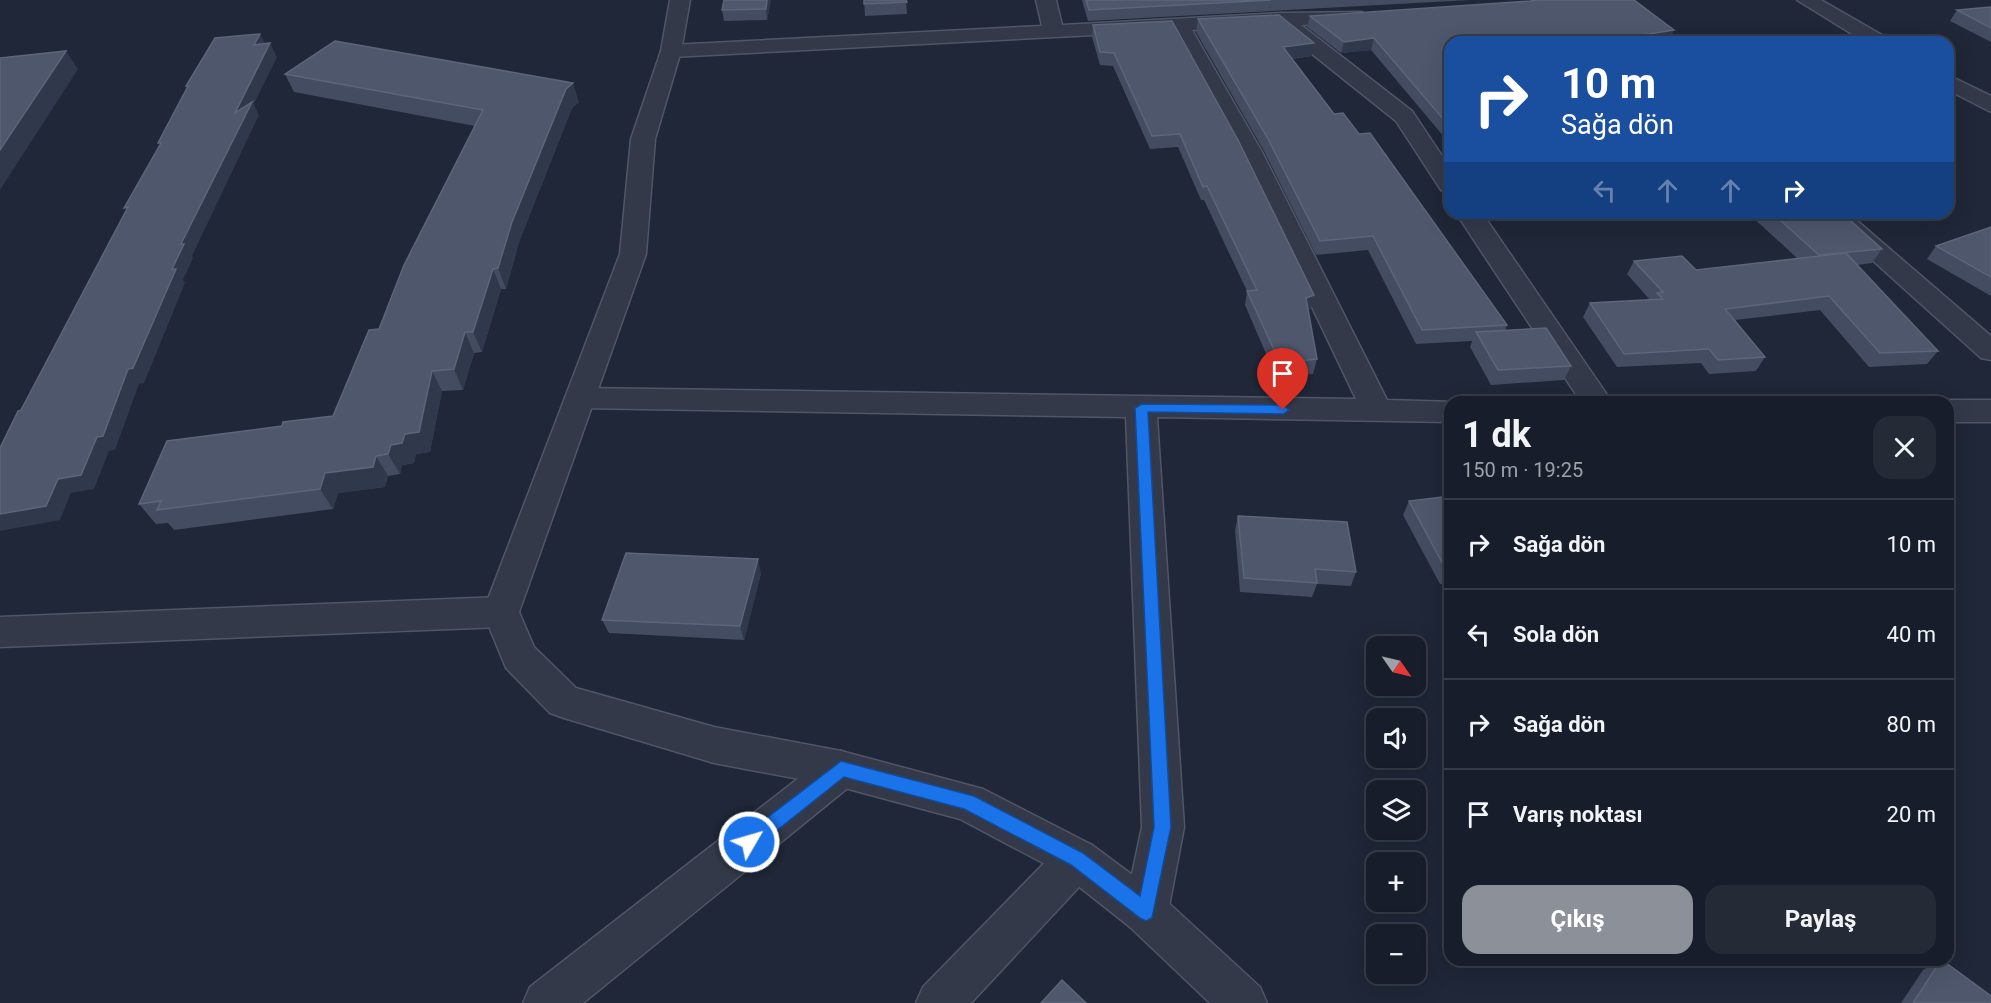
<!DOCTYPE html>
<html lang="tr">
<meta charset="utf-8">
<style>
:root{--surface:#171d2a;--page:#242a36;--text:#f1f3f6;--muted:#9ea2a8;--line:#363b47;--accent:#8c9099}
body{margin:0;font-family:Roboto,sans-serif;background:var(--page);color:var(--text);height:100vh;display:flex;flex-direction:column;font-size:22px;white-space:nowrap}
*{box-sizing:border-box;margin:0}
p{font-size:20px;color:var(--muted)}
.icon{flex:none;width:33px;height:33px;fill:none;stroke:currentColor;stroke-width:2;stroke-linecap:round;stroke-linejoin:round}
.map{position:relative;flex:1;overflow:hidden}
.sheet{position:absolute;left:1444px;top:396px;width:510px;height:570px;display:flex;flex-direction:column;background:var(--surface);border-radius:18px;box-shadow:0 6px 24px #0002,0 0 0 2px var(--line)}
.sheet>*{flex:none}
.top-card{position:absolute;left:1444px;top:36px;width:510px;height:183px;border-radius:18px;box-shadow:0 6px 24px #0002,0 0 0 2px var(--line);background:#1a4fa0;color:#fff;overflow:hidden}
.needle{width:39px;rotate:124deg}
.fabs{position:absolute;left:1366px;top:636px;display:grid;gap:12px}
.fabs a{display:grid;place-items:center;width:60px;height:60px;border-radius:12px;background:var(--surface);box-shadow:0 6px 24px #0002,0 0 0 2px var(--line);font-size:30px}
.pin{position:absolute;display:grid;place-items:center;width:51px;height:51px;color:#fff;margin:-62px -26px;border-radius:50% 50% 50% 0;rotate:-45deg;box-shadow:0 0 6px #0007}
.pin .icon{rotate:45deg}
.me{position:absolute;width:66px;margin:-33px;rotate:52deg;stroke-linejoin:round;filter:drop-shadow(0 0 4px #0008)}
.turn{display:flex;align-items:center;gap:21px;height:126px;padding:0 18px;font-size:27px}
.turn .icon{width:78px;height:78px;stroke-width:2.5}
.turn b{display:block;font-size:42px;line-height:51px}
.lanes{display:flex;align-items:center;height:57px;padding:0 18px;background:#0003;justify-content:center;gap:30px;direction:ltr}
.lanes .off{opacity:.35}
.round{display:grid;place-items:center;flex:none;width:63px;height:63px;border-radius:18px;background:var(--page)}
.overview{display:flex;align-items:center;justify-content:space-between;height:102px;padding:0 18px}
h1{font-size:36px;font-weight:700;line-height:45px}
.button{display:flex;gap:12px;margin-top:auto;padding:12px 18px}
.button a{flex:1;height:69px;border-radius:18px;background:var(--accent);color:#fff;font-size:24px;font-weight:700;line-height:69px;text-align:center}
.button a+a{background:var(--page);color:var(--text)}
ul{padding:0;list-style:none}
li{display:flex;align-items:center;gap:18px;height:90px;padding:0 18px;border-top:2px solid var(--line)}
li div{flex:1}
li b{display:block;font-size:22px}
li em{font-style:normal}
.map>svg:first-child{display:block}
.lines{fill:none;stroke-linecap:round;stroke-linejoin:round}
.minor-casing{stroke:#505667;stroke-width:3}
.tertiary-casing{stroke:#505667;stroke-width:3}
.minor{fill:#333949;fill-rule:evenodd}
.tertiary{fill:#333949;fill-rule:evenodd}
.wall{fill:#434c61}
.shaded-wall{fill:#30384c}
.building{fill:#4e576c;stroke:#5d657a;stroke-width:1.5}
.route{fill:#1a73e8;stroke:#114b97;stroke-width:1.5}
</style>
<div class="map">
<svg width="1991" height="1003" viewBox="0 0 1991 1003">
<rect width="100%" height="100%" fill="#1f2738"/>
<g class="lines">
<defs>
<g id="minor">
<polygon points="1036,0 1056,0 1062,25 1281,13 1362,12 1365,16 1362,20 1355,22 1301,25 1412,111 1450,168 1450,192 1441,190 1396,121 1277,26 1192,30 1262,152 1387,400 1455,402 1450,402 1450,422 1157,417 1184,827 1168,912 1162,927 1146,934 1130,927 1124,912 1142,827 1126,417 580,408 569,405 565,398 569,391 580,388 1356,399 1238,152 1172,31 671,57 664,55 661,51 664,47 671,45 1042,26"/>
<polygon points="1797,0 1821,0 1887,38 1890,42 1865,42"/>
<polygon points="1948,75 1991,96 1991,112 1948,90"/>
<polygon points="1456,213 1482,213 1612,402 1581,402"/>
<polygon points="1820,213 1848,213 1991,336 1991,360 1981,358"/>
<polygon points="1948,400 1991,400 1991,422 1948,422 1948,402 1943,402"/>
<polygon points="501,597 514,602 519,612 514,622 501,627 0,647 0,617"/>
<polygon points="841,751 855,756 861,769 855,782 583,1003 523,1003 530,987 827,756"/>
<polygon points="1077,839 1092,845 1098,859 1092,873 971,1003 916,1003 923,987 1062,845"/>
</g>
<polygon id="tertiary" points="670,0 690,0 681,51 655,139 646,254 519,612 534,647 576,688 714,727 841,751 983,789 1092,845 1162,897 1260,987 1267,1003 1210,1003 1130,927 1062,873 960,819 841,787 714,763 564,718 550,713 506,668 483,612 620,254 631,139 661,51"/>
</defs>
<use href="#minor" class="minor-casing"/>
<use href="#tertiary" class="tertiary-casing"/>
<use href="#minor" class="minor"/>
<use href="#tertiary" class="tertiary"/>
</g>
<g class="wall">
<polygon points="771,0 767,20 724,21 722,10"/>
<polygon points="864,0 906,0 907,14 865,16"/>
<polygon points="1082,0 1470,0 1088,21"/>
<polygon points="1530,1 1669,41 1664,42 1450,42 1450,144 1371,50 1341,53 1307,27 1310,16"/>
<polygon points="1991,7 1991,42 1950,21 1957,10"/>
<polygon points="1198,19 1312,56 1292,59 1334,114 1507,325 1505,331 1571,366 1564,380 1491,385 1470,347 1472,341 1416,344 1368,250 1316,255 1264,151 1196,32"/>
<polygon points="1093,25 1314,295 1311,309 1308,310 1317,359 1313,374 1276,377 1245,305 1247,291 1204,200 1201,200 1178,147 1150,149 1113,66 1100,65 1092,37"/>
<polygon points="285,74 579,102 572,108 519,242 506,289 501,289 482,352 474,353 463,390 442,391 430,452 416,454 414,463 402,465 400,474 388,476 385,487 338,493 333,509 174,530 168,523 156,524 139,504 282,426 333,416 379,329 475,126 294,92"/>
<polygon points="1748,213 1842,213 1882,249 1872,263 1857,265 1938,351 1927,364 1869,367 1820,310 1735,320 1765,357 1756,371 1709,374 1701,363 1617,367 1583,317 1590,303 1650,300 1627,274 1634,261 1696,270 1798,259"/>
<polygon points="1991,227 1991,296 1927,259 1936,246"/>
<polygon points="1450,496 1450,583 1440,584 1403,515 1409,501"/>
<polygon points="1238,516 1356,572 1351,586 1317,584 1312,597 1240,592 1235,530"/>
<polygon points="761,573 744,640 609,633 602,620"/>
<polygon points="1940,960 1942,960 1991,1003 1901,1003 1923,970"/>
</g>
<g class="shaded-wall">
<polygon points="767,0 771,0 767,20 766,9"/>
<polygon points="1674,30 1669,41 1664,42 1598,42"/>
<polygon points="260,34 267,47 254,45"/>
<polygon points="1374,38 1371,50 1341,53 1344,42"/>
<polygon points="1591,39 1590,42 1566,42"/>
<polygon points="270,43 277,57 254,104 259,115 192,256 193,258 183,280 185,283 144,383 139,384 115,450 109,451 94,489 71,493 60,520 0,531 0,514 58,479 97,437 172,269 235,113"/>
<polygon points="1314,43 1312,56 1281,60 1283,47"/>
<polygon points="66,51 78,69 0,190 0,150"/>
<polygon points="573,83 579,102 572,108 519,242 506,289 498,268 512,222 566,89"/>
<polygon points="493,269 501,289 482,352 473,332"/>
<polygon points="1314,295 1311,309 1303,312 1306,298"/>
<polygon points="465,332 474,353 463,390 454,369"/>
<polygon points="432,371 442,391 430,452 416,454 414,463 402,465 400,474 388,454 391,445 405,434"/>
<polygon points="376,456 388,476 385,487 338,493 333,509 320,489 325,473"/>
<polygon points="758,559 761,573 744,640 740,626"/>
</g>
<g class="building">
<polygon points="724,0 767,0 766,9 722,10"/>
<polygon points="864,0 906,0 907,2 864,4"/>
<polygon points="1086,0 1271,0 1089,10"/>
<polygon points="1538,0 1634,0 1674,30 1598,42 1595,42 1591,39 1566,42 1450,42 1450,127 1374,38 1344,42 1310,16 1530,1"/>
<polygon points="1991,7 1991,28 1957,10"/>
<polygon points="1279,15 1314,43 1283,47 1334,114 1343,113 1359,134 1370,133 1507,325 1422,330 1373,236 1320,241 1267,137 1198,19"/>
<polygon points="1172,21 1238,140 1314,295 1306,298 1317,359 1280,363 1247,291 1257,290 1207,186 1203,187 1180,134 1152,136 1114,53 1100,52 1093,25"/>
<polygon points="260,34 254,45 270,43 235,113 252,102 181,244 184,244 172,269 176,269 133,368 128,369 103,436 97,437 81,475 58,479 46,506 0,514 0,448 18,411 21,410 128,207 124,208 161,143 158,143 188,86 186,86 215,38"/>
<polygon points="335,41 573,83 566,89 512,222 498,268 493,269 473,332 465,332 454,369 432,371 419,432 405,434 402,443 391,445 388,454 376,456 373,467 325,473 320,489 157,510 161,501 139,504 167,441 282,426 283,422 333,416 369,330 379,329 404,265 483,110 285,74"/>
<polygon points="66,51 0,150 0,58"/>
<polygon points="1772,213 1842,213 1882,249 1819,255"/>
<polygon points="1991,227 1991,277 1936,246"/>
<polygon points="1846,253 1938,351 1880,353 1829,296 1725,309 1765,357 1718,360 1709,349 1624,354 1590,303 1663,299 1657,293 1663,292 1634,261 1682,256 1696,270"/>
<polygon points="1546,328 1571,366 1498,370 1476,332"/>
<polygon points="1450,496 1450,570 1446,570 1409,501"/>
<polygon points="1238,516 1347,522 1356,572 1315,569 1317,583 1244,578"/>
<polygon points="626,553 758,559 740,626 602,620"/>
<polygon points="1941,960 1942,960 1991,996 1991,1003 1913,1003"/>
<polygon points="1062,980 1086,1003 1041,1003"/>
</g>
<polygon class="route" points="1142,404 1283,405 1289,410 1283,414 1148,412 1171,827 1152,918 1146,921 1140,918 1071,865 964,809 844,777 755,848 749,850 743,848 740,842 743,836 841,761 974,796 1083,853 1140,896 1154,827 1135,408"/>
</svg>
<div class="fabs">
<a><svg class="needle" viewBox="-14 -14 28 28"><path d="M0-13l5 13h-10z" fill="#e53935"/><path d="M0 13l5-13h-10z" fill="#9ea2a8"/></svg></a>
<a><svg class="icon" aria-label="sound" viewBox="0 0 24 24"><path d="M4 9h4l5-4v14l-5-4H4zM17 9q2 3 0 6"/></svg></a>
<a><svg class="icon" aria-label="layers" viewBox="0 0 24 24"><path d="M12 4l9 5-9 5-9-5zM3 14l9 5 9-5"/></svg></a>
<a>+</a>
<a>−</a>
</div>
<div class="pin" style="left:1283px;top:410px;background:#d93025"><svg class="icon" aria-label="arrive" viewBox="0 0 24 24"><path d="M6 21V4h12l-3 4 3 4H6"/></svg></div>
<svg class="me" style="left:749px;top:842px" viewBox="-20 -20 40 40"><circle r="17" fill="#1a73e8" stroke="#fff" stroke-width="3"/><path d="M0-11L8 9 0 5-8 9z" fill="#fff"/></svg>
<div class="top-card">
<div class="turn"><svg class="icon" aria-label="right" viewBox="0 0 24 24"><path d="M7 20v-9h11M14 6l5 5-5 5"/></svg><div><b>10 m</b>Sağa dön</div></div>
<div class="lanes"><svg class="icon off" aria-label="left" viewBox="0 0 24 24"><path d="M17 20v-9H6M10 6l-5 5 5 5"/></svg><svg class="icon off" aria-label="ahead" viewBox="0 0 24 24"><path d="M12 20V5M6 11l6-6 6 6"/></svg><svg class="icon off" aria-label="ahead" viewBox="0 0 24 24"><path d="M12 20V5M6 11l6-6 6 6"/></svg><svg class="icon" aria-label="right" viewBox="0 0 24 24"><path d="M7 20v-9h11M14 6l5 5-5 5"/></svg></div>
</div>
<section class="sheet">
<div class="overview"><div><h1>1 dk</h1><p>150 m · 19:25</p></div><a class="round"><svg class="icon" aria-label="close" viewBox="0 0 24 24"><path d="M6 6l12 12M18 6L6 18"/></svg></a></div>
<ul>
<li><svg class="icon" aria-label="right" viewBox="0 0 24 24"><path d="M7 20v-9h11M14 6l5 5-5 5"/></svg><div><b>Sağa dön</b></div><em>10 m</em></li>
<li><svg class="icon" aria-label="left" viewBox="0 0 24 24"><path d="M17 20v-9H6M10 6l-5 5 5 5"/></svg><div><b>Sola dön</b></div><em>40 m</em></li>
<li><svg class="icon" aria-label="right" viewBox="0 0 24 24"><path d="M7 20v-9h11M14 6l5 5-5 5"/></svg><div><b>Sağa dön</b></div><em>80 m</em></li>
<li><svg class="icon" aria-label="arrive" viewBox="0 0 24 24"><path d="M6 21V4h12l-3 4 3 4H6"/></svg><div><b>Varış noktası</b></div><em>20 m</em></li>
</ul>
<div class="button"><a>Çıkış</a><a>Paylaş</a></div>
</section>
</div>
